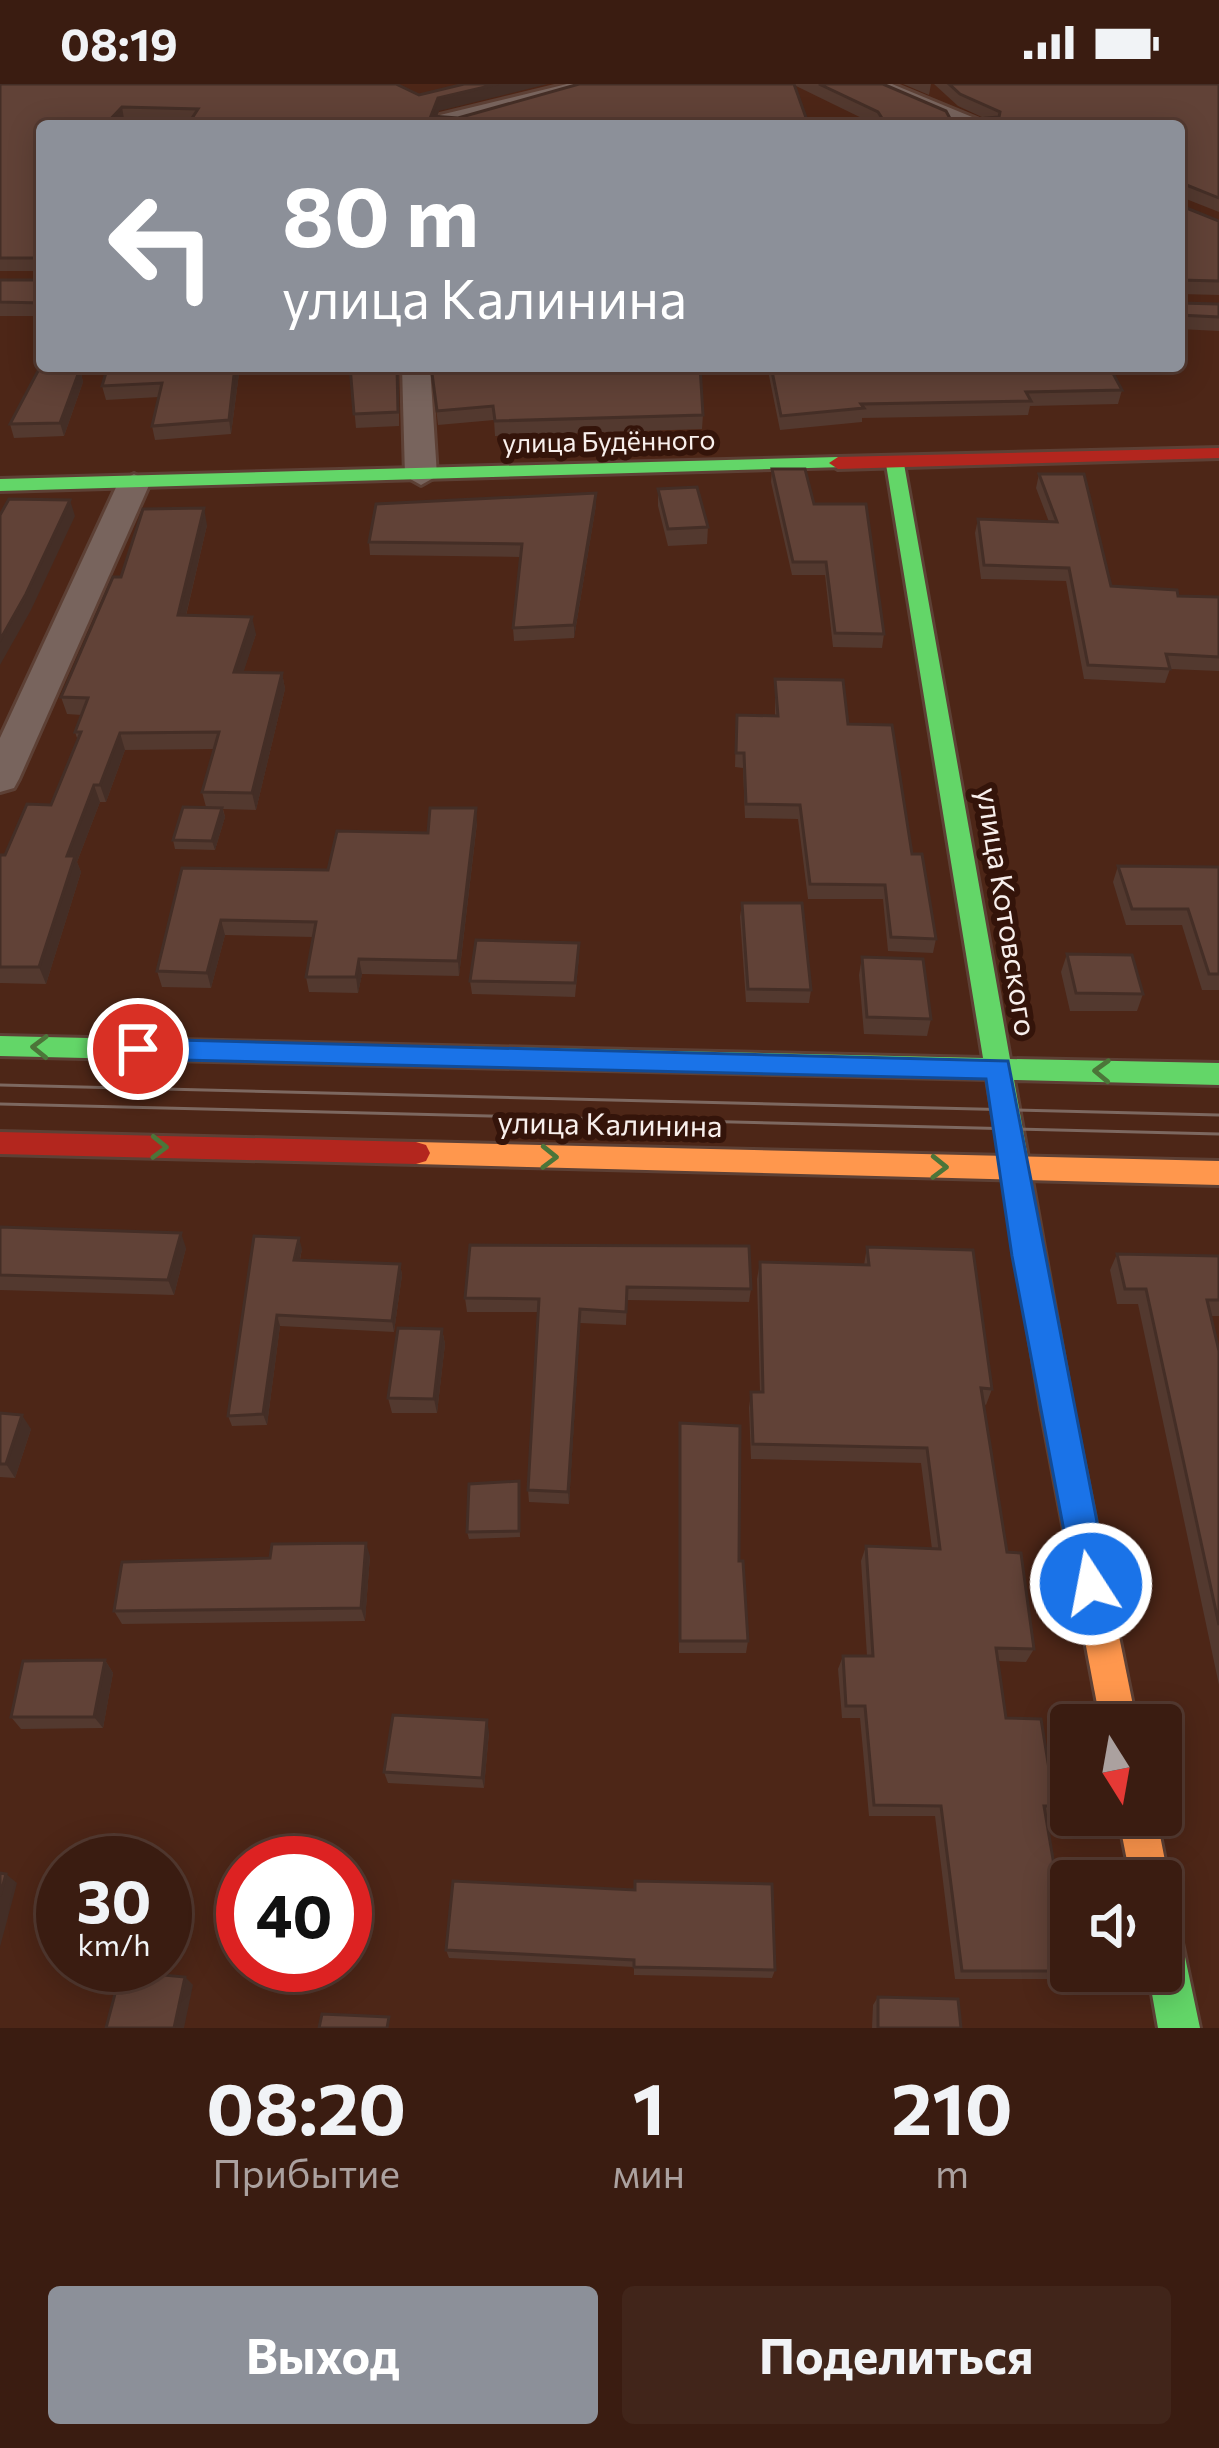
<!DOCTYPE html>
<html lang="ru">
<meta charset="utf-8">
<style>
:root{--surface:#3a1c11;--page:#41251a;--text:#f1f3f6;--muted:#aba19f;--line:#543a31;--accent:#8c9099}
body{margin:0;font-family:Commissioner,sans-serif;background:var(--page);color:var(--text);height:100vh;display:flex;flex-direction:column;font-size:45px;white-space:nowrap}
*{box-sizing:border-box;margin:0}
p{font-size:39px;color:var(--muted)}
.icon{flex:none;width:66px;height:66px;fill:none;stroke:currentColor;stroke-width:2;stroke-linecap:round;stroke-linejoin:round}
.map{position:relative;height:1944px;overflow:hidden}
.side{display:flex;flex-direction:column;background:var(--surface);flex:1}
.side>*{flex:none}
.guide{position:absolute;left:36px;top:36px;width:1149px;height:252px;border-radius:12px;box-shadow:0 6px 30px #0003,0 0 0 3px var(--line);background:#8c9099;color:#fff;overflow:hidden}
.needle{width:78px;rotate:169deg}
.fabs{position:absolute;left:1050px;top:1620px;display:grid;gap:24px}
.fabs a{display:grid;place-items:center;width:132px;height:132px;border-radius:12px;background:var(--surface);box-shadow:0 6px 30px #0003,0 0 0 3px var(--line);font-size:60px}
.speed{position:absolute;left:36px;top:1752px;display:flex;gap:24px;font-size:60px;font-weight:700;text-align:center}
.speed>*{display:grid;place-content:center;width:156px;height:156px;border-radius:50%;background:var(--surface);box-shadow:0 6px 30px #0003,0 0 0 3px var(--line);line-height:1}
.speed small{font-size:30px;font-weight:400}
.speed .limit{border:18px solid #d22;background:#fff;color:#111}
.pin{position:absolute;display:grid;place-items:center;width:102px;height:102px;color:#fff;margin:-51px;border:6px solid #fff;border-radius:50%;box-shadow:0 3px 12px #0007}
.me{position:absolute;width:132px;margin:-66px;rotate:349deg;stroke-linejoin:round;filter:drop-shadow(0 0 9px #0008)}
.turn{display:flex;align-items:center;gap:42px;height:252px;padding:0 48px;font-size:54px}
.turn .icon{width:156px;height:156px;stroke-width:2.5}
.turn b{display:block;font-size:84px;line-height:102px}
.eta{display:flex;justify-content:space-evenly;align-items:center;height:204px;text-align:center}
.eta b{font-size:72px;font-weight:700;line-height:84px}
.button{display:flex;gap:24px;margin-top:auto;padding:24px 48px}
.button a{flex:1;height:138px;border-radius:12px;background:var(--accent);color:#fff;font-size:48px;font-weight:700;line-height:138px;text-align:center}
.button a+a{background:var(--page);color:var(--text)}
.status{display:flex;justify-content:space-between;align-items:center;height:84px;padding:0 60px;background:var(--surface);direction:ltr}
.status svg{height:33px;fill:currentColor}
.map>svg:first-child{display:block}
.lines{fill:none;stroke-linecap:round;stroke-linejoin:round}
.street-casing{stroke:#5d4035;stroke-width:6}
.fast-casing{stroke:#5d4035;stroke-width:6}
.slow-casing{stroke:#5d4035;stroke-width:6}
.jam-casing{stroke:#5d4035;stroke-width:6}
.street{fill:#78645d;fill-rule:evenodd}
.fast{fill:#63d668;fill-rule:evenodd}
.slow{fill:#ff974d;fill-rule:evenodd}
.jam{fill:#b3261e;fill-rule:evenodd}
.tram{stroke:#7d6860;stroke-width:3}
.wall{fill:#53392f}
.shaded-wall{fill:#442e26}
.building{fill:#614237;stroke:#442e26;stroke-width:3}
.oneway{stroke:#4c7539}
.route{fill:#1a73e8;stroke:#114b97;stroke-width:3}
.labels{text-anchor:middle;stroke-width:12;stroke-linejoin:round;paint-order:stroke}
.far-street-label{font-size:27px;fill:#f8efec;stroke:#34140a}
.street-label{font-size:30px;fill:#f8efec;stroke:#34140a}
</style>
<div class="status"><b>08:19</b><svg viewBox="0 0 49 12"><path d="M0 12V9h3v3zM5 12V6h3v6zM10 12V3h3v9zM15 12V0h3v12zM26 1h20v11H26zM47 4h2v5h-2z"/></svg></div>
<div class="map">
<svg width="1219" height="1944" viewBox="0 0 1219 1944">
<rect width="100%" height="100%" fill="#4d2617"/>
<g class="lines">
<defs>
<g id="street">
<polygon points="567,0 605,0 458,42 436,42 440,31"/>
<polygon points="861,0 892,0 994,42 962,42"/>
<polygon points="402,282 430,282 437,392 421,401 405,392"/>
<polygon points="134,390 150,399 19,695 14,704 0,708 0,654 118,399"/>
</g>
<g id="fast">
<polygon points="838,373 847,379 845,383 0,407 0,395"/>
<polygon points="895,374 904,380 1010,975 1219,979 1219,1001 1014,996 1073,1325 1068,1335 1057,1340 1046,1335 1041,1325 987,995 0,972 0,952 983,974 886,380"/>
<polygon points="1161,1834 1175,1840 1181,1854 1200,1944 1158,1944 1148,1887 1161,1887"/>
</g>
<g id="slow">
<polygon points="416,1058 1219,1077 1219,1101 416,1080 406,1077 402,1069 406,1061"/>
<polygon points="1057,1310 1068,1315 1073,1325 1137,1641 1101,1641 1041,1325 1046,1315"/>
<polygon points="1118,1731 1156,1731 1169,1797 1164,1811 1161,1797 1131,1797"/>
</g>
<g id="jam">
<polygon points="1219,364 1219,374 838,385 829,379 838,373"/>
<polygon points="0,1048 416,1058 426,1061 430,1069 426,1077 416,1080 0,1070"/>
</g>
</defs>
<use href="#street" class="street-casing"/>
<use href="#fast" class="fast-casing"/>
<use href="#slow" class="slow-casing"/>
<use href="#jam" class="jam-casing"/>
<use href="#street" class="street"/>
<use href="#fast" class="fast"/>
<use href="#slow" class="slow"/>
<use href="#jam" class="jam"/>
<g class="tram">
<polyline points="0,1001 1219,1031"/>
<polyline points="0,1020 1219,1050"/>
</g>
</g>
<g class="wall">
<polygon points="0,0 439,27 437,33 458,34 579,0 883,0 954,42 878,42 794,1 809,42 124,35 118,42 42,42 42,232 0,232 0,196 42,196 42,187 0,187"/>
<polygon points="903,0 931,0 929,11"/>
<polygon points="934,0 1219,0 1219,128 1181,113 1179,114 1179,42 985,42 986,35 958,22"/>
<polygon points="1179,121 1219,137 1219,211 1180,210 1180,219 1219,220 1219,247 1179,245"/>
<polygon points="107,282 240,282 231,350 155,356 152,342 159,313 106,316 102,302"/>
<polygon points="350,282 399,282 399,342 356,344"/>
<polygon points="431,282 703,331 702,345 495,352 494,336 438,341"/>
<polygon points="767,282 1109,282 1122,306 1118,320 1030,322 1028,331 862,334 862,338 780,346"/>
<polygon points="80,285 83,298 64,352 14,354 10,340"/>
<polygon points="772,385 814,420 884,550 882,564 833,563 825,491 792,491 771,398"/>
<polygon points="1039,390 1111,502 1178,512 1219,513 1219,587 1170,585 1165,599 1084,595 1066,497 981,495 975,449 978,435 1049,438 1036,404"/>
<polygon points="658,405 708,443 707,460 668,462 658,422"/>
<polygon points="596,421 574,554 514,557 513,544 520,473 370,471 369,458"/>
<polygon points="207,441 186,532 256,550 243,588 282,589 285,605 256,726 223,725 225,733 215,766 175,765 173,756 206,723 202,708 214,665 125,666 106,718 100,718 77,778 81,788 46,900 0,899 0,771 5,771 51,721 78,657 75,648 81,631 67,630 61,613 121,493"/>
<polygon points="775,595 848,640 912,770 936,855 933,869 888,867 883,815 808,815 798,735 745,734 743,684 735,683 736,645 775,632"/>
<polygon points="477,739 459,892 362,890 358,909 309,908 306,893 313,853 225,851 211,904 162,903 157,887 182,784 328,786 428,749"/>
<polygon points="1118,782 1219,783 1219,906 1202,906 1182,841 1126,841 1113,798"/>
<polygon points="742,819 811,906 809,919 746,918 740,833"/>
<polygon points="1067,870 1143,910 1137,927 1070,927 1061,888"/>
<polygon points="579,872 575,913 472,910 470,897"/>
<polygon points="862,873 931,935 927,952 864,950 859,891"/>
<polygon points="0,1143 186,1164 174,1211 0,1206"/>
<polygon points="470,1161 751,1205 749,1218 627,1216 626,1241 580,1239 569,1420 529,1418 528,1406 538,1228 467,1228 465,1214"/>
<polygon points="867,1163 992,1305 986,1321 984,1320 1007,1468 1034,1565 1026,1578 998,1577 1006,1634 1055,1722 1046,1733 1072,1887 1062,1895 955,1895 935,1732 869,1732 860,1634 842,1634 838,1585 843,1572 867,1572 861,1477 866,1462 932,1465 921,1379 751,1375 749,1324 751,1308 760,1308 757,1195 760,1178 864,1181"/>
<polygon points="302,1165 300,1176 400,1180 402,1191 394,1248 280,1242 267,1341 232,1342 228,1332"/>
<polygon points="1117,1170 1219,1172 1219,1232 1211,1232 1219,1267 1219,1601 1138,1220 1117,1220 1110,1186"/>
<polygon points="442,1245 445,1260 437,1329 392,1329 388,1314"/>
<polygon points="0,1329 31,1345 15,1394 0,1393"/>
<polygon points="680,1339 739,1477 748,1557 746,1569 679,1569"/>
<polygon points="519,1397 520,1453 469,1455 467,1448"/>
<polygon points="370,1472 365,1537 122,1540 114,1527"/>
<polygon points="105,1576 113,1589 103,1644 21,1645 11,1633"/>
<polygon points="489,1648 484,1704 388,1699 384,1688"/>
<polygon points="453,1797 775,1886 772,1894 634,1891 634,1883 449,1874 446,1866"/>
<polygon points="878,1913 961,1944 872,1944 873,1921"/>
</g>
<g class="shaded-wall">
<polygon points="498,0 548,0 439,27 433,42 431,32 438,14"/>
<polygon points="122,23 124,35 118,42 104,42"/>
<polygon points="235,282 240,282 231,350 229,336"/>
<polygon points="80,285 83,298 64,352 60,339"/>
<polygon points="596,409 596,421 574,554 574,541"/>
<polygon points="70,416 75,432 31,526 0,581 0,556"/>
<polygon points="204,424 207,441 182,548 178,531"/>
<polygon points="252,533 256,550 238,605 234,588"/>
<polygon points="282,589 285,605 256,726 252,709"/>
<polygon points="120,649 125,666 106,718 100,701"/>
<polygon points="94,701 100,718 77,778 81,788 46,900 39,883 67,772"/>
<polygon points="222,724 225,733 215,766 212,757"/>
<polygon points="476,724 477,739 459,892 458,877"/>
<polygon points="221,836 225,851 211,904 207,889"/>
<polygon points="359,875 362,890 358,909 356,893"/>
<polygon points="181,1149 186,1164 174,1211 168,1196"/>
<polygon points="299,1154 302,1165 297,1187 294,1176"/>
<polygon points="400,1180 402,1191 394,1248 392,1237"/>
<polygon points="580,1225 580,1239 569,1420 568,1408"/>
<polygon points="277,1231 280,1242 267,1341 263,1330"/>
<polygon points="442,1245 445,1260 437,1329 434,1315"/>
<polygon points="22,1331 31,1345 15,1394 6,1380"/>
<polygon points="366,1459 370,1472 365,1537 361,1524"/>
<polygon points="105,1576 113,1589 103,1644 94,1633"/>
<polygon points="487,1636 489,1648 484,1704 482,1694"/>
<polygon points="6,1790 17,1799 0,1863 0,1812"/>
<polygon points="185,1893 193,1901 184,1944 174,1944"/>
</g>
<g class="building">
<polygon points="0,0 396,0 419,11 464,0 498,0 438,14 431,32 458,34 579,0 794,0 809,42 187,42 198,25 122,23 104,42 42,42 42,219 0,218 0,196 42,196 42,174 0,174"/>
<polygon points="819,0 883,0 946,27 954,42 887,42 878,28"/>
<polygon points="949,0 1219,0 1219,114 1184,100 1179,103 1179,42 995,42 987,34 999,33 1000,28 960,10"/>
<polygon points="1179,121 1219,137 1219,197 1180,196 1180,219 1219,220 1219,233 1179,231"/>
<polygon points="108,282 235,282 229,336 152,342 162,299 102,302"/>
<polygon points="350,282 397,282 398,328 354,330"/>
<polygon points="431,282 700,282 703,331 495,337 493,322 437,327"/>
<polygon points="771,282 1109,282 1122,306 1026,308 1031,317 861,320 864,324 781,332"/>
<polygon points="39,285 80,285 60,339 10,340"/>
<polygon points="772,385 805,385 814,420 866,420 884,550 835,549 826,478 793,478"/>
<polygon points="1039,390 1084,390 1111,502 1177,506 1178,512 1219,513 1219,573 1166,570 1170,585 1088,581 1069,484 984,481 978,435 1057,438"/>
<polygon points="697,403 708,443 668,445 658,405"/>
<polygon points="596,409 574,541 513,544 522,460 369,458 376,420"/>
<polygon points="9,415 70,416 26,510 0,556 0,431"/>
<polygon points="204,424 178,531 252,533 234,588 282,589 252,709 202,708 219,648 120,649 100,701 94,701 67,772 75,772 39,883 0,883 0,771 5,771 27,720 51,721 81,648 75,648 88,614 61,613 113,493 121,493 143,425"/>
<polygon points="775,595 843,596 848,640 892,641 912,770 922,770 936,855 891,853 885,801 810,800 800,721 746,720 744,669 736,669 737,631 778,632"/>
<polygon points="183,723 222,724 212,757 173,756"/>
<polygon points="430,724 476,724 458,877 359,875 356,893 306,893 316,838 221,836 207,889 157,887 182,784 328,786 337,747 428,749"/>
<polygon points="1118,782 1219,783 1219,890 1209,890 1188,825 1132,825"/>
<polygon points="742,819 802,819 811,906 748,905"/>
<polygon points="476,856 579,859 575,899 470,897"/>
<polygon points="1067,870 1132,871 1143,910 1076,909"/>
<polygon points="862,873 923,875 931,935 867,933"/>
<polygon points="0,1143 181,1149 168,1196 0,1191"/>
<polygon points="254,1152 299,1154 294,1176 400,1180 392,1237 277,1231 263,1330 228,1332"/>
<polygon points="470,1161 749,1162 751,1205 627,1203 626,1228 580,1225 568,1408 528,1406 539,1215 465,1214"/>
<polygon points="867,1163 973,1166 992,1305 981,1304 1007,1468 1021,1469 1034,1565 996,1564 1006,1634 1041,1635 1055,1722 1044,1722 1072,1887 962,1887 941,1722 874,1721 865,1622 846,1622 843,1572 873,1572 866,1462 940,1465 927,1364 753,1360 751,1308 763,1308 760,1178 869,1181"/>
<polygon points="1117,1170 1219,1172 1219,1216 1207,1216 1219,1267 1219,1541 1146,1205 1125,1205"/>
<polygon points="398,1244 442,1245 434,1315 388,1314"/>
<polygon points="0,1329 22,1331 6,1380 0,1380"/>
<polygon points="680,1339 740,1342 739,1477 743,1477 748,1557 680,1557"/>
<polygon points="519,1397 519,1447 467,1448 469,1400"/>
<polygon points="366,1459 361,1524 114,1527 122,1478 270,1474 272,1460"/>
<polygon points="105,1576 94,1633 11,1633 23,1577"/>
<polygon points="393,1631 487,1636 482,1694 384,1688"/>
<polygon points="0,1789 6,1790 0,1812"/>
<polygon points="453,1797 635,1806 635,1797 772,1800 775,1886 634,1883 634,1876 446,1866"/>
<polygon points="121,1887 185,1893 174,1944 106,1944"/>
<polygon points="878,1913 958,1915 961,1944 878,1944"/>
<polygon points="322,1930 389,1933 387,1944 319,1944"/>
</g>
<defs><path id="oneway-chevron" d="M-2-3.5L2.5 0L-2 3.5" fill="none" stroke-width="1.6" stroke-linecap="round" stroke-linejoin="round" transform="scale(3)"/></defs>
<g class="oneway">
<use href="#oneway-chevron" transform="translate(40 963) rotate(-179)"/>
<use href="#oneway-chevron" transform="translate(1102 987) rotate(-178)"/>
<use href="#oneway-chevron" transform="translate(159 1063) rotate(1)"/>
<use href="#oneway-chevron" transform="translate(549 1073) rotate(1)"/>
<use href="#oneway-chevron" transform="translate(939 1083) rotate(1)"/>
</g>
<polygon class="route" points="138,955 1008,977 1109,1500 1104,1512 1091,1517 1079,1512 1074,1500 1012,1172 986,995 138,975 125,965"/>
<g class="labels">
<g class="far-street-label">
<text transform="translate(609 358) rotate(-1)" y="9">улица Будённого</text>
</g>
<g class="street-label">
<text transform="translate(1006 828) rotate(81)" y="10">улица Котовского</text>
<text transform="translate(610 1041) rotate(1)" y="10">улица Калинина</text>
</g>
</g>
</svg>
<div class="fabs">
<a><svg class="needle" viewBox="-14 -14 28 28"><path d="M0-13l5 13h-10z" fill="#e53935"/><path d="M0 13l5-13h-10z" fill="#aba19f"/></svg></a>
<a><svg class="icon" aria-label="sound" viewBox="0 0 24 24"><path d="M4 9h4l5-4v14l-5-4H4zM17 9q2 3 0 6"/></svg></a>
</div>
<div class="speed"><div>30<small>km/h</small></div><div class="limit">40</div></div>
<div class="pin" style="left:138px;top:965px;background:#d93025"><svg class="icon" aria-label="arrive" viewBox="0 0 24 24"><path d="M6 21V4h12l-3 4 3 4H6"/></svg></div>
<svg class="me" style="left:1091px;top:1500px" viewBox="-20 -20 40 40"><circle r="17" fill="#1a73e8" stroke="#fff" stroke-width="3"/><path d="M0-11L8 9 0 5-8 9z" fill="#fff"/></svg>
<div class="guide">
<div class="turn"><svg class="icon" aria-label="left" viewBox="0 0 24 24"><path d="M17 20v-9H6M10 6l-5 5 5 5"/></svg><div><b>80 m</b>улица Калинина</div></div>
</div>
</div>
<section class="side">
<div class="eta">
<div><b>08:20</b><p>Прибытие</p></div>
<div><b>1</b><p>мин</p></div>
<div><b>210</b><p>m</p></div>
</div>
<div class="button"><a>Выход</a><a>Поделиться</a></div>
</section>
